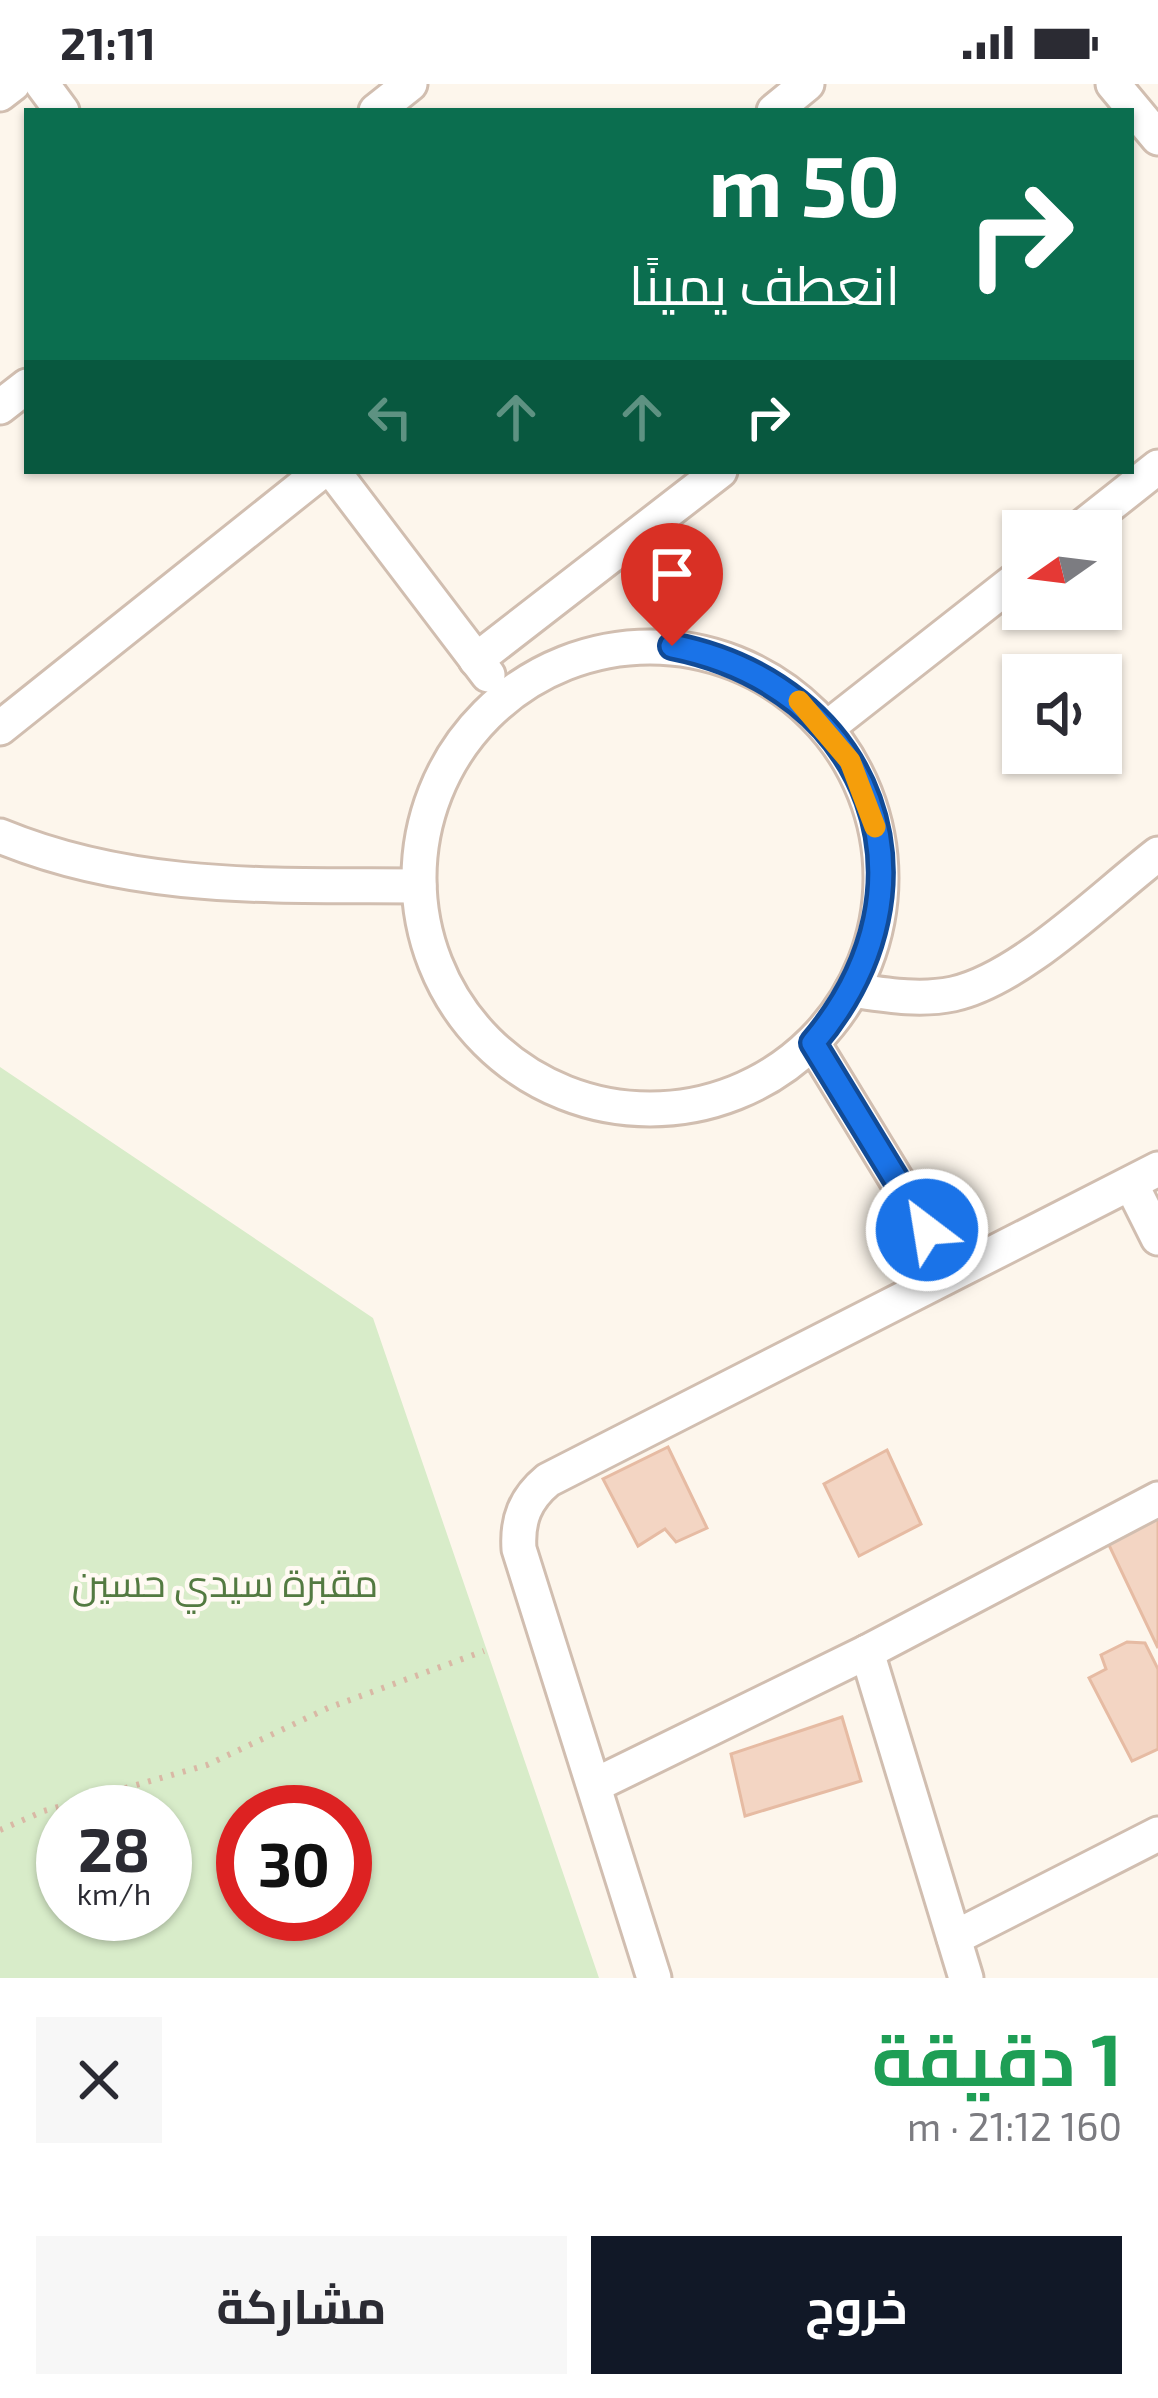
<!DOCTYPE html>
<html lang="ar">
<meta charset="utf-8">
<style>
:root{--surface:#fff;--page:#f7f7f7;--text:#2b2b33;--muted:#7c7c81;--accent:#111827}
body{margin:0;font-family:"Exo 2",Cairo,sans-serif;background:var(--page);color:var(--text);direction:rtl;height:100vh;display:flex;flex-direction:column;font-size:45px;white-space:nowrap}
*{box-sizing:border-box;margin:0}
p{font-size:39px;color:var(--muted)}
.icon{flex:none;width:66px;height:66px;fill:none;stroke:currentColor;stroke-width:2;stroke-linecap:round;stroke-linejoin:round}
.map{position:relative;height:1894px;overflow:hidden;direction:ltr}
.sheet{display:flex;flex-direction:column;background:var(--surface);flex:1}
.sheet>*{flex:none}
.guide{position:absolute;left:24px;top:24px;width:1110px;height:366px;border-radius:0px;box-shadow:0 3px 9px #0004;direction:rtl;background:#0b6e4f;color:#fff;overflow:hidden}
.needle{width:78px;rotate:256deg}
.controls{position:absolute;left:1002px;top:426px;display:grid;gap:24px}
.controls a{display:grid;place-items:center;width:120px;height:120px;border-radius:0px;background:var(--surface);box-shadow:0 3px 9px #0004;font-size:60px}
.speed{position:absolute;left:36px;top:1701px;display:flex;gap:24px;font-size:60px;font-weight:700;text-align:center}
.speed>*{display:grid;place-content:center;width:156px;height:156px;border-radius:50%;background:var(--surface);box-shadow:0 3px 9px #0004;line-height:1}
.speed small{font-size:30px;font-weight:400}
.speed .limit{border:18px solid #d22;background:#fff;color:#111}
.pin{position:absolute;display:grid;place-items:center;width:102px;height:102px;color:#fff;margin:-123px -51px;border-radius:50% 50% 50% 0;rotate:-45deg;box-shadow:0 0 12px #0007}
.pin .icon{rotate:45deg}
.me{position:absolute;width:132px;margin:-66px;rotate:329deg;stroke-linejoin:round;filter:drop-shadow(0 0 9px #0008)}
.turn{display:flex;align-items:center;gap:42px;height:252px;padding:0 36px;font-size:54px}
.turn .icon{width:156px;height:156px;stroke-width:2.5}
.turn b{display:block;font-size:84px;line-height:102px}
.lanes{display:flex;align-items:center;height:114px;padding:0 36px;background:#0003;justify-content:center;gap:60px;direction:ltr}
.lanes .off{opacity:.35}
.round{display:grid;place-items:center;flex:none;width:126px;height:126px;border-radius:0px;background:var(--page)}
.summary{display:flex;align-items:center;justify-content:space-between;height:204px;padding:0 36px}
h1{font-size:72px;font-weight:700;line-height:90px;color:#1e9e55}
.primary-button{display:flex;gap:24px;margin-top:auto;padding:24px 36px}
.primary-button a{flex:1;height:138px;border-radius:0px;background:var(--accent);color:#fff;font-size:48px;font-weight:700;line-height:138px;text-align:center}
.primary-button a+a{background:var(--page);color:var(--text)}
.status{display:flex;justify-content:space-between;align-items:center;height:84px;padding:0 60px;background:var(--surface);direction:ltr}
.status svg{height:33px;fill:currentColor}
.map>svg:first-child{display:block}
.green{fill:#d8ecc9;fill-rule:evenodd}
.building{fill:#f3d5c3;stroke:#e6bba3;stroke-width:3}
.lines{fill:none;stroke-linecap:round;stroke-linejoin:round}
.street-casing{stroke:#d1beb0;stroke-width:39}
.path{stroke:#d9b8a5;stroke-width:6;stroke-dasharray:3 9;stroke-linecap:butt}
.street{stroke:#fff;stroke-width:33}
.route-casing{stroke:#114b97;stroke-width:30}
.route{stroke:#1a73e8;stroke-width:21}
.slow{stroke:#f59e0b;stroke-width:21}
.labels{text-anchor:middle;stroke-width:9;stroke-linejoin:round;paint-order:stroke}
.park-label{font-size:39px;fill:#537a41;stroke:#fffaf3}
</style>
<div class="status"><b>21:11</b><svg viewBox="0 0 49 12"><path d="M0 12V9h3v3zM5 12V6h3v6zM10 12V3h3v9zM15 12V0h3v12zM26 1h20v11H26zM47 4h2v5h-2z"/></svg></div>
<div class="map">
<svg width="1158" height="1894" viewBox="0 0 1158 1894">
<rect width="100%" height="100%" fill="#fdf6ec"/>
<path class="green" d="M0,983L373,1234L599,1894H0ZM63,1728H165V1830H63ZM243,1728H345V1830H243Z"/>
<g class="building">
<polygon points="668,1363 707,1444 676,1458 665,1445 638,1462 603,1395"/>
<polygon points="887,1366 921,1440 859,1472 824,1400"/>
<polygon points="1158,1433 1158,1564 1107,1457"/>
<polygon points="1127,1558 1145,1559 1158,1585 1158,1665 1132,1677 1089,1594 1106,1585 1101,1571"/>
<polygon points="842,1633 861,1697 745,1732 731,1670"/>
</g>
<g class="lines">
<defs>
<g id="street">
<polyline points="42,0 62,27"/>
<polyline points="1113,0 1158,54"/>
<polyline points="0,10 13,0"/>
<polyline points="376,27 410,0"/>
<polyline points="774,27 807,0"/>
<polyline points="0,323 27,302"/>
<polyline points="333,387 488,591"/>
<polyline points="1077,447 1158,383"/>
<circle cx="650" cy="794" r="231"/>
<polyline points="476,576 720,387"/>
<polyline points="0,644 322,387"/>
<polyline points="827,644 1023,490"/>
<path d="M0,752C136,808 274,801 419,802"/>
<path d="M852,906C886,911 919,917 953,910C1021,895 1102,813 1158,770"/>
<polyline points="813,959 927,1146"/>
<polyline points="1131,1100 1158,1154"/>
<polyline points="867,1568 966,1894"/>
<polyline points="595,1701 867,1568 1158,1415"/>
<polyline points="954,1854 1158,1750"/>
<path d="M654,1894L519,1465C517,1436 525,1415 548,1396L1158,1085"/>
</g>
</defs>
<use href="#street" class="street-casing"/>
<polyline class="path" points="0,1746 44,1727 207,1681 328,1624 484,1567"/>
<use href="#street" class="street"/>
</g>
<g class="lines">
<defs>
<path id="route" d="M672,562C873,602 947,801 813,959L927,1146"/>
</defs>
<use href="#route" class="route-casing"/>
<use href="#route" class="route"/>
<polyline class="slow" points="799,617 850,677 875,743"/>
</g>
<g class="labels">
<g class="park-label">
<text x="225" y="1513">مقبرة سيدي حسين</text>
</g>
</g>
</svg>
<div class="controls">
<a><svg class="needle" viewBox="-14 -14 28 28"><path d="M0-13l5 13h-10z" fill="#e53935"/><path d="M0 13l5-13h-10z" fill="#7c7c81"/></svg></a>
<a><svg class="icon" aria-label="sound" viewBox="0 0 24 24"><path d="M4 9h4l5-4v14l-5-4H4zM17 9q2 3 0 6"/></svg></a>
</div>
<div class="speed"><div>28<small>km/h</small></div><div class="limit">30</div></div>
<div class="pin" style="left:672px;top:562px;background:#d93025"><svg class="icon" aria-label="arrive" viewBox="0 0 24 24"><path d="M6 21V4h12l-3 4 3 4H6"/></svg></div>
<svg class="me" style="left:927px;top:1146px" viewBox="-20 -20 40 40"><circle r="17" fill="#1a73e8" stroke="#fff" stroke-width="3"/><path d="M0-11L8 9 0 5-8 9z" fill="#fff"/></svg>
<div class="guide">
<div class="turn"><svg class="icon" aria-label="right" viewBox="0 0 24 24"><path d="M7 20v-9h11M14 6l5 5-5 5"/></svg><div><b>50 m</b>انعطف يمينًا</div></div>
<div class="lanes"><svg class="icon off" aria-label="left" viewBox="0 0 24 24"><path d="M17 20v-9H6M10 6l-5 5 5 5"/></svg><svg class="icon off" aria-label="ahead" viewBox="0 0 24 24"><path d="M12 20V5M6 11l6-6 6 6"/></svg><svg class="icon off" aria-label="ahead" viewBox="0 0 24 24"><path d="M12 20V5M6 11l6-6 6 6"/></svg><svg class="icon" aria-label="right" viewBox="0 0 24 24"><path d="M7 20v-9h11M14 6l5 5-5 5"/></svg></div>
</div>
</div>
<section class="sheet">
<div class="summary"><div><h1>1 دقيقة</h1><p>160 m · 21:12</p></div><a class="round"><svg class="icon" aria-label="close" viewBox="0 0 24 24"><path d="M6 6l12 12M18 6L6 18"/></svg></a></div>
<div class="primary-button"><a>خروج</a><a>مشاركة</a></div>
</section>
